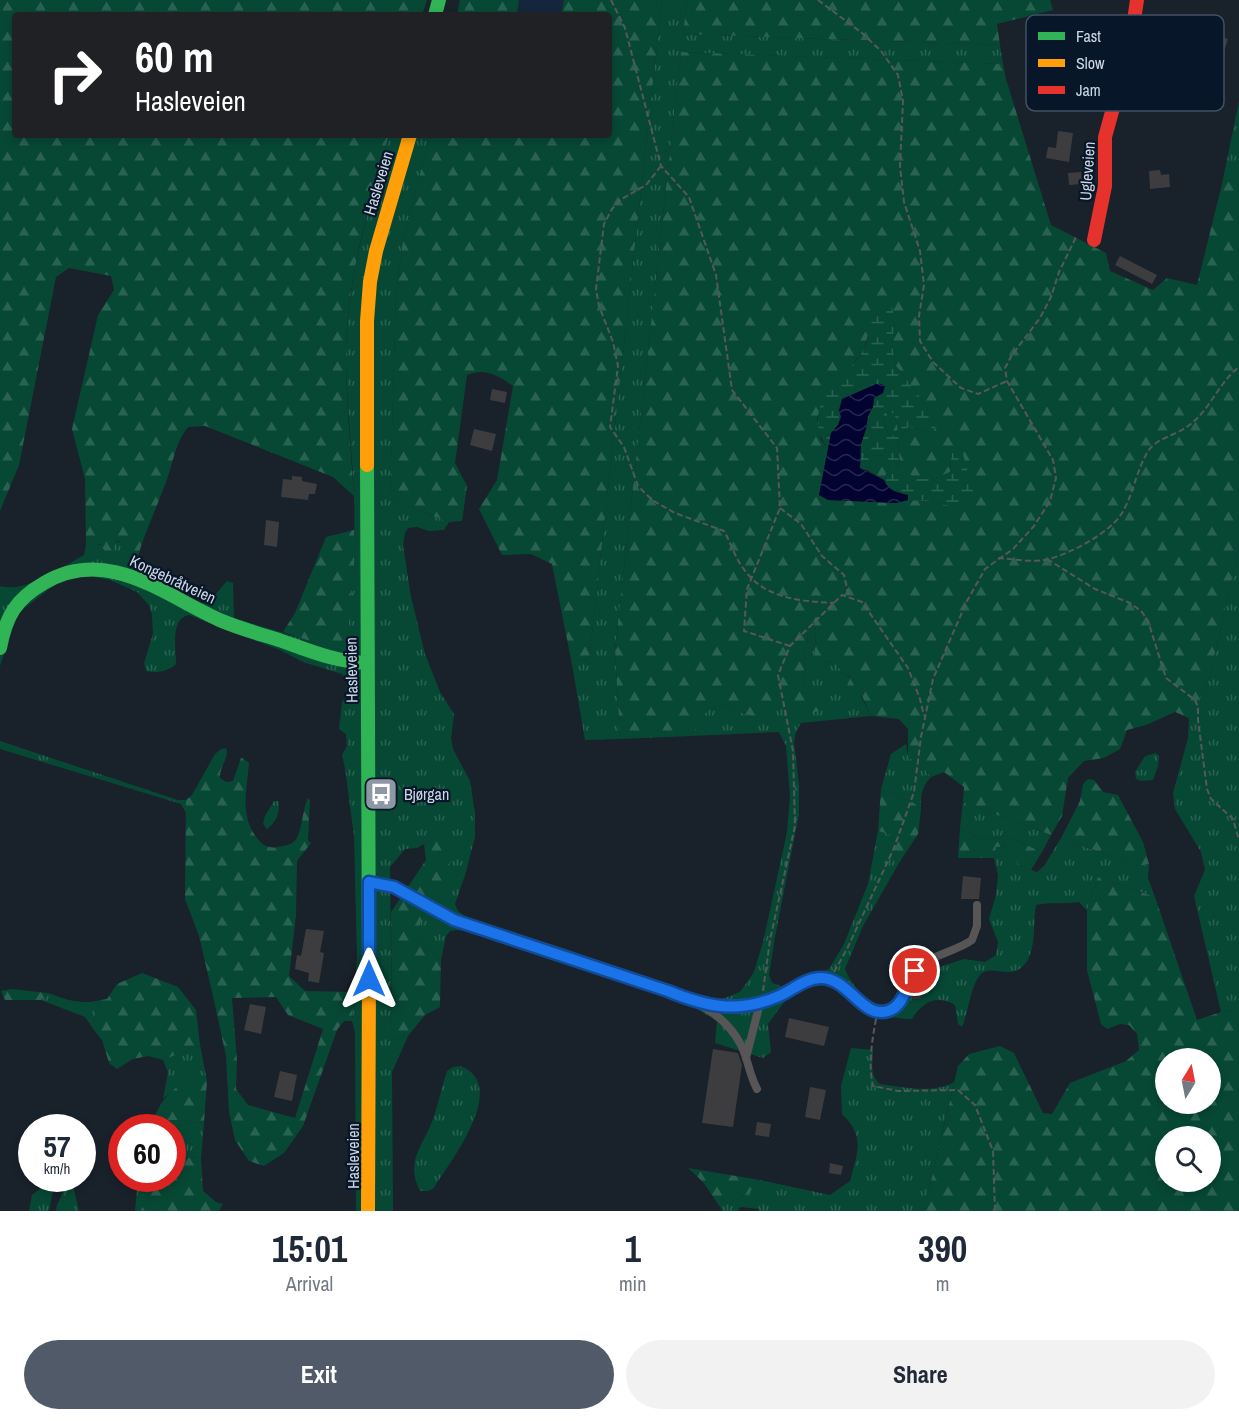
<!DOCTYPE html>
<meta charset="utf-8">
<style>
:root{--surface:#fff;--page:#f2f2f3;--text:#1f2937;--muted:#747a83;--accent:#515a68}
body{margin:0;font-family:"Archivo Narrow",sans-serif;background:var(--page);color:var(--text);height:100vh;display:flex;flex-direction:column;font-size:22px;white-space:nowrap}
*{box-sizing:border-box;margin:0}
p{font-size:20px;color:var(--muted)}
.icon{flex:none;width:33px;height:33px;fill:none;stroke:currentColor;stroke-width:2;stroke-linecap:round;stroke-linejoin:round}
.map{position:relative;height:1211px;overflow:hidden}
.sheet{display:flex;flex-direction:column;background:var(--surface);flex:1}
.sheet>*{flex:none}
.hud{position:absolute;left:12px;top:12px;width:600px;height:126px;border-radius:6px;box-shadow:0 3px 9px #0003;background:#202124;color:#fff;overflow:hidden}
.needle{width:39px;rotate:10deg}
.controls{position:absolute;left:1155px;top:1048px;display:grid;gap:12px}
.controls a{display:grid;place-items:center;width:66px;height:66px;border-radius:50%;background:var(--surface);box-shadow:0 3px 9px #0003;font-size:30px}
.speed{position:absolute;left:18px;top:1114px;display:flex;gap:12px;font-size:30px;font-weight:700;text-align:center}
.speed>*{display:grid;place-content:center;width:78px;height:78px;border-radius:50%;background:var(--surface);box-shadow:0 3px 9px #0003;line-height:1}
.speed small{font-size:15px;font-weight:400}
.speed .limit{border:9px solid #d22;background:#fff;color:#111}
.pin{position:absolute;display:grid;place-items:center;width:51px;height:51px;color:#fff;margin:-26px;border:3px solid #fff;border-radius:50%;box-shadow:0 2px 6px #0007}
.me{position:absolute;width:66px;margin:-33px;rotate:0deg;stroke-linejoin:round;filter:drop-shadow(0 0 4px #0008)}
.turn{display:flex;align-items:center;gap:21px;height:126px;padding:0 24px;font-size:27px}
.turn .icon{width:78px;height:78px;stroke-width:2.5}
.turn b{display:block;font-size:42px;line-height:51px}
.eta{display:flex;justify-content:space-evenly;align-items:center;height:102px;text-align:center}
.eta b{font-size:36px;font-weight:700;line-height:42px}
.action{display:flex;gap:12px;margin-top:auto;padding:12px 24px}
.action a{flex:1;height:69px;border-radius:36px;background:var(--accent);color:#fff;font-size:24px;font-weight:700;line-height:69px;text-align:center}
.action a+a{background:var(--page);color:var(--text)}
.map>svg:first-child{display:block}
.built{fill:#14253c}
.grass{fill:url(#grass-tufts)}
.forest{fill:url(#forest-firs);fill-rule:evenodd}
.wetland{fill:url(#wetland-marsh);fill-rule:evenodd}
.water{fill:url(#water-waves)}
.building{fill:#3d3d40}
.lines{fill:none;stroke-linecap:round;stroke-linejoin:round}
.path{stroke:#565759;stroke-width:2;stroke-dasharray:6 3;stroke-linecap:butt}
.lane{stroke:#585556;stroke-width:8}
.fast{stroke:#30b455;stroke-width:14}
.slow{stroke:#ff9f0a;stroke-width:14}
.jam{stroke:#e5322d;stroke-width:14}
.route-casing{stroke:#114b97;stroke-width:15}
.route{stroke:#1a73e8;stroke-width:10}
.labels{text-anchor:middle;stroke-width:4.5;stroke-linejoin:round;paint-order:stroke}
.street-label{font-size:16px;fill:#cdd7e5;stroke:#081629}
.poi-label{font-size:16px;fill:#cdd7e5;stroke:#081629;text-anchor:start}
.key{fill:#081629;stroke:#435061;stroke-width:1.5}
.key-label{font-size:16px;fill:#cdd7e5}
</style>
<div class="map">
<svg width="1239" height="1211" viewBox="0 0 1239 1211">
<defs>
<pattern id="grass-tufts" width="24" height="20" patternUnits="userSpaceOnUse" patternTransform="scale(1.5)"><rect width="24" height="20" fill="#074835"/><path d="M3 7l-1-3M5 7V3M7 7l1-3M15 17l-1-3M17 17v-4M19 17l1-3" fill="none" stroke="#2a6252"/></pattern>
<pattern id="forest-firs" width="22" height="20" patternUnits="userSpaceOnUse" patternTransform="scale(1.5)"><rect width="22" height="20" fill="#074835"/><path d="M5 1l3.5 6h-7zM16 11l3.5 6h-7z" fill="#2a6252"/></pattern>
<pattern id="wetland-marsh" width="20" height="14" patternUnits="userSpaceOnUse" patternTransform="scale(1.5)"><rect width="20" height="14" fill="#074835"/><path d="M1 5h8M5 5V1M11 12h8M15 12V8" fill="none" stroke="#2a6252"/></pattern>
<pattern id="water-waves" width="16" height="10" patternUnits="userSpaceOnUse" patternTransform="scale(1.5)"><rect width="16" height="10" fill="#020330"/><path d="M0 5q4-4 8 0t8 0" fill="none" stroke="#26274e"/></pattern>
</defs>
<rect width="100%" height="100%" fill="#19212b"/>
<polygon class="built" points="519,0 564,0 561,15 533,15 517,13"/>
<g class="grass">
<polygon points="662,0 687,0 683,34 1000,45 1003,64 681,52 615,650 620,739 585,740 571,659 589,661"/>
<polygon points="1239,101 1239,175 1222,184"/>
<path d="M389,135H430L403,240L396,293L390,499L449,522L444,530L429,531L417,527L408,528L405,533L403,545L411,597L425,654L440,692L454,714L451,738L453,749L470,781L475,813V837L466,872L455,904L458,911L469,919L566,949L702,999L717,1001L740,992L754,972L763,942L787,832L790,796L786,746L779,732L691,736L707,710L723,705L755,718L772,698L780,695L787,702L822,703L818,697L805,691L804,655L808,637L806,627L813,621L816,631L814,656L823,661L836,662L842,673L852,678L871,716L801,723L796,732L794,742L799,785V814L775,937L769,975L772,983L784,987L829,969L844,944L868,884L878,831L892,835L888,849L899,863L863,926L845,969C850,984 877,1017 893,999C900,990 897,980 901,972C906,963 920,958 927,951L933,969L964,959L985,962L996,955L998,942L989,919L996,895L998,875L994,858L996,847L1010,846L1018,865L1037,872L1044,866L1061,838L1138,866L1149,864L1148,878L1155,897L1098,877L1087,910L1079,902C1064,904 1050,902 1036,905C1032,924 1039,963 1015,971C1003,975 988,965 980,975C971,985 968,1013 962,1027L958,1024L955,1005C937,994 922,1002 912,1019H907L872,1015L832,984L821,983L802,988L787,998L768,1024L771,1052L763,1058L715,1043L717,1021L692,1006L472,932L457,930L450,931L446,936L441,960L422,944L417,938L422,916L441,896L438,836L417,848L405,849L390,867L392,1039L408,1036L392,1072L393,1211H356L355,1032L352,1021L357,957L354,836L345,768L342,755L347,746L346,734L339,729L342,702L346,697L347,682L342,674L303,662L280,650L189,615C170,618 176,649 176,664C169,671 156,674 146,671L144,663L153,634L152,615L149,605L137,592L110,580L88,576L62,579L17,614L0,666V586C26,594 61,567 84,555L86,545C98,548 111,540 124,542L127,555L142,574L202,604L215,595L227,581L233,583L234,618L346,652C351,599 356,547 354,494C352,447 346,400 346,353C347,279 369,206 389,135Z"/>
<polygon points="1239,547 1239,1011 1221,1012 1194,896 1205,870 1201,852 1175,809 1173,793 1188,738 1189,718 1209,679"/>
<polygon points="0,741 178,800 186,800 186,813 181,804 0,749"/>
<path d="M906,744L908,757L922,766L931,777C921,787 921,796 921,810L914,803L881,789L891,754Z"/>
<polygon points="1156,753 1159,756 1158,766 1153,780 1141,781 1136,779 1135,772 1145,756"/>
<path d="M274,801H278C281,812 276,822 267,829L263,824L265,816Z"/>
<polygon points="963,802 1051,835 1042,852 1006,836 982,840 960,828"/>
<path d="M48,993C67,1000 81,1005 101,1000L95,1016L94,1030L85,1017L41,1000Z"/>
<path d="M200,1045L207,1081C186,1082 179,1084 163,1099L168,1072L163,1060Z"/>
<path d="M851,1048L873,1050C873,1062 869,1075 880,1084C902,1087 934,1094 954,1082L924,1211H759L758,1209L740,1207L738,1211H722L720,1207L748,1194L760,1180L830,1195L850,1181C857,1153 866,1137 842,1114L841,1086Z"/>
<path d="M461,1066C510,1086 450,1162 434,1188L428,1191H420C404,1159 425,1145 434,1116C439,1101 442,1086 447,1071L453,1067Z"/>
<polygon points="174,1120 204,1123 201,1158 182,1157 173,1162 172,1128 150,1128 152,1122"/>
<polygon points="138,1179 154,1179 147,1200 140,1211 135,1211"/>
<polygon points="52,1180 54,1185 49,1211 29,1211 32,1195"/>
<polygon points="69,1180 72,1181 79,1211 56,1211 57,1205"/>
</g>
<g class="forest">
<path d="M0,0H427L422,15H15V135H389C369,204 346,282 346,354C346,401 351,449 354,496L333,477L205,426L188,427C175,443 174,460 167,479C157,508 143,535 136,564L127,555L124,542L116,541L112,554L106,553L100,544L94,547L86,545L85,479L72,429L98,315L114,290L111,276L69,268L56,277L19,465L0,511Z"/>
<polygon points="460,0 519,0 517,13 533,15 457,15"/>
<path d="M564,0H662L589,661L571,659L552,564L531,554L502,555L479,509L497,480L513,386C499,376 485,367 467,375L455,463L467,486L462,521L449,522L390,499L396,293L403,240L430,135H609V15H561Z"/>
<polygon points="687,0 1050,0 1053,10 997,24 1000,45 683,34"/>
<path d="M681,52L1003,64L1006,79L1051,225L1106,253L1110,271L1153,290L1167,278L1197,285L1222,184L1239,175V547L1209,679L1189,718L1175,712L1146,725L1127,730L1120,749L1104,758L1084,761L1068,778L1062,816L1051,835L963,802L964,787L944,772L931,777L922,766L908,757V729L899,719L871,716L862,696L849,694L846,688L851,677L842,673L836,662L823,661L814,656L816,631L813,621L806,627L808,637L804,655L805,690L818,697L823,703L821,710L801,717L780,696L772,698L771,712L755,718L723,705L707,710L691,736L620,739L615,650ZM874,315L895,321L892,345L896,366L920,397L937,425L933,431C924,432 918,427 908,427L898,440L900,468C918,483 930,482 950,472L952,450L951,506L929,501L908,500L896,503L828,500L819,495L828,449L821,440L817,418L835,380L846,372L863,352Z"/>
<polygon points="891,412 895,416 898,429 895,435 890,437 882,418 884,413"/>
<polygon points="882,455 888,457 889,467 884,480 867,470 874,456"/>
<polygon points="354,530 354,569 346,653 283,632 295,613 326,537"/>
<path d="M226,748C230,757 219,767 220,778L226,782L233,781L241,758H243L249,763C247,790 239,814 257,838C262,845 269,849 277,847C284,846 293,845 297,838C303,825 302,811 308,798L310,800L308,840L311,843L297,861L296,915L289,976L305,991L354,992L352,1021H344L337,1030L303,1126L284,1153L264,1166L249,1161L235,1140L229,1112L226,1056L213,996L199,936L185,899L186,800L192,795L215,754L221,749ZM276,997L288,1015L323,1029L295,1118L248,1105L236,1089L237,1060L232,998Z"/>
<polygon points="1088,779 1094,780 1103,792 1118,795 1143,842 1149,864 1138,866 1061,838 1080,801 1083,784"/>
<polygon points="881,789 914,803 921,810 918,834 899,863 888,849 892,835 878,831"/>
<polygon points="960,828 982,840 1006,836 1042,852 1031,870 1018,865 1010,846 996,847 994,858 958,858"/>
<polygon points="438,836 449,839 451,858 441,896 422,916 417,938 422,944 441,960 440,1007 425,1015 408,1036 392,1039 391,912 426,860 424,844"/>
<path d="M1098,877L1155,897L1197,1020L1221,1012L1239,1011V1211H924L958,1066L969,1054L1000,1046L1014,1053L1043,1113L1052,1114L1070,1083L1126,1061L1139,1050L1137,1034L1129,1025L1120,1024L1107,1029L1101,1024L1087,970V910ZM1166,1059H1210V1104H1166ZM1166,1137H1210V1182H1166Z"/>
<polygon points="142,973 178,987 196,1010 200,1045 163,1060 148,1056 133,1059 117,1069 109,1063 102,1040 94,1030 95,1016 101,1000 107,999 117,984"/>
<polygon points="12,989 48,993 41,1000 5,1000 1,991"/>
<path d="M188,1081H207L204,1123L174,1120L152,1122C162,1101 166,1092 188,1081Z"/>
<polygon points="182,1157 201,1158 203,1191 216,1202 223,1204 219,1211 140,1211 147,1200 154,1179 172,1179 173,1162"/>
<polygon points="688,1168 760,1180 748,1194 720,1207 703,1182"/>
</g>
<path class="wetland" d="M883,304L892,307L895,321L892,345L896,366L920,397L937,425L933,431C924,432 918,427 908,427L898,440L900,468C918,482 930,482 950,472L952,450L957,449L963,454L974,496L970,504L951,506L929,501L908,500V495C898,492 888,491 884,480L889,467L888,458L882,455L874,456L867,470H862L860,468L861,444L866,429L868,416L873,407L874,398L885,386L841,417L838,425L831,433L828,449C811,427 817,401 834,381C843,371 857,364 863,351C869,340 868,326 874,315C876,311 880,308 883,304ZM891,412L895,416L898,429L895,435L890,437L882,418L885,413Z"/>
<path class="water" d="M876,384H882L885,386L883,393L874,398L873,407L868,416L866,429L861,444L860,468L884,480C888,491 898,493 908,495V500L896,503L828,500L819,495L831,433L838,425L841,417L839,410L842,399Z"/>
<g class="building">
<polygon points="1206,27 1216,31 1215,35 1228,39 1223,54 1199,48"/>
<polygon points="1058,131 1073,133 1069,162 1046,158 1048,147 1056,148"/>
<polygon points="1160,170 1161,175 1169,174 1170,187 1150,189 1149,171"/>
<polygon points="1081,172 1082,184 1069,185 1068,173"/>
<polygon points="1120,256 1157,275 1152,284 1115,265"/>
<polygon points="492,389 507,392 505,403 490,400"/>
<polygon points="474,429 496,434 492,451 470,445"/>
<polygon points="292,476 302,477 302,481 317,484 315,494 309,494 308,500 281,497 283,479 292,480"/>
<polygon points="266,520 279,522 277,547 264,545"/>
<polygon points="963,876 981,878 979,899 961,899"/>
<polygon points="306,929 324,931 320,952 324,953 319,983 308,981 309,973 295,969 297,955 301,956"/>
<rect x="912" y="987" width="9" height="12"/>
<polygon points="250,1004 266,1007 261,1034 244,1030"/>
<polygon points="789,1018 829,1027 824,1046 785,1037"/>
<polygon points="713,1049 738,1053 742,1065 733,1127 702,1123"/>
<polygon points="280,1071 297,1075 292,1101 274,1097"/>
<polygon points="810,1087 826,1090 820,1120 805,1117"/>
<polygon points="757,1122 771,1124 769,1137 755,1135"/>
<polygon points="830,1163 843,1166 841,1175 829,1173"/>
</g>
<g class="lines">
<g class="path">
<polyline points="611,0 625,28 661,166 689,197 716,275 732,390 777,448 780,508 747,589 744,631 790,646"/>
<polyline points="818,0 862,33 881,51 898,75 903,101 900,166 904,202 920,251 924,285 919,316 920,341 933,362 961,388 978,394 1007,381"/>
<path d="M661,166L646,185L620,200L612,209L604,224L596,289L599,306L613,342L618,366L610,427L624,447L638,486L652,500L675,513L724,531C731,543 735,558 743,568C764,599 800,601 834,603"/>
<polyline points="780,508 801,524 822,556 844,575 849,597"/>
<path d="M998,558C1014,559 1034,563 1049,559C1071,553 1110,533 1122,513C1133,495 1136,472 1147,453C1155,438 1175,436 1188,426C1210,411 1218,383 1239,367"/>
<polyline points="1047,559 1095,589 1130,603 1142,612 1148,621 1166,678 1195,700 1198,707 1198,720 1207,789 1211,799 1233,819 1239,840"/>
<polyline points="834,972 847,949 894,848 914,792 921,737 933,679 967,601 985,569 1013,549 1034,526 1050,501 1056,478 1053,460 1007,381 1005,368 1012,355 1040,318 1051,297 1059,272 1077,235"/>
<polyline points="763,991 770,940 795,826 793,751 778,675 790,646 842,595 862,602 908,668 920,699 924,716"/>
<path d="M876,1019C872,1041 868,1064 873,1086L898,1091L958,1090L975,1105L993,1151L995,1211"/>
</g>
<g class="lane">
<path d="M371,882L394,887L454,920L668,991C698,1003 725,1014 741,1045C748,1059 749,1074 757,1089"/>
<path d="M705,1004C730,1008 755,1007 779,996C794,989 807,977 826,979C852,981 860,1017 889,1011C906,1001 904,981 917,968C933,954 955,952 972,940L977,926V905"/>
<polyline points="746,1058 760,1003"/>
</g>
<g class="fast">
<polyline points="435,15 439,0"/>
<polyline points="367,465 369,977"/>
<path d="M0,648C6,616 16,599 44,583C108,545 165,596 222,621C241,629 260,634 279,640C308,650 335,662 367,663"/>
</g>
<g class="slow">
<polyline points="367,465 367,321 370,282 376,251 410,135"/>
<polyline points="368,1211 369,977"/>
</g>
<polyline class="jam" points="1094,240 1105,186 1105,137 1130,47 1137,0"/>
</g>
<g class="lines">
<defs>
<path id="route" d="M369,979V882L394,887L454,920L668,991C707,1007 738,1014 779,996C793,990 805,978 821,978C849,978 862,1019 888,1011C905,1006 906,983 915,971"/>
</defs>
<use href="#route" class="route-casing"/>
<use href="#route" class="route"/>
</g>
<defs>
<symbol id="bus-square" viewBox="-11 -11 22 22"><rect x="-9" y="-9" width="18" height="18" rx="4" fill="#8e97a4" stroke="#081629"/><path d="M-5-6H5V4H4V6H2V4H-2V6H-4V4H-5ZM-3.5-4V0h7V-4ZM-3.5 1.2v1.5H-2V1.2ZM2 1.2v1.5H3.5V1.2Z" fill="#fff"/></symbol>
</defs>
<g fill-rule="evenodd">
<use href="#bus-square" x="362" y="775" width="38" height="38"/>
</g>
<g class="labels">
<g class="street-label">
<text transform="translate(1087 171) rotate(-86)" y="6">Ugleveien</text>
<text transform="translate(378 183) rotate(-73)" y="6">Hasleveien</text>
<text transform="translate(173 579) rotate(25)" y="6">Kongebråtveien</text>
<text transform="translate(351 670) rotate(-91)" y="6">Hasleveien</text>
<text transform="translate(353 1156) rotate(-90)" y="6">Hasleveien</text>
</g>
<g class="poi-label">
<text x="404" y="800">Bjørgan</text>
</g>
</g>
<rect x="1026" y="15" width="198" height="96" rx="9" class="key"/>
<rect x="1038" y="32" width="27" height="8" fill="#30b455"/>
<rect x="1038" y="59" width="27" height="8" fill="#ff9f0a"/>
<rect x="1038" y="86" width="27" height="8" fill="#e5322d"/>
<g class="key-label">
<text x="1076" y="42">Fast</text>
<text x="1076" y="69">Slow</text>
<text x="1076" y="96">Jam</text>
</g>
</svg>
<div class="controls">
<a><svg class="needle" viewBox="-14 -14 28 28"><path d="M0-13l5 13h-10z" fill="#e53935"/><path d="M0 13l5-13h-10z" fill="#747a83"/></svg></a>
<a><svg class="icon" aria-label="search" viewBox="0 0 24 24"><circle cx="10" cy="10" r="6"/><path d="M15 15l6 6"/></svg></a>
</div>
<div class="speed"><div>57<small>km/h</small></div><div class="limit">60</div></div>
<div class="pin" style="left:915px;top:971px;background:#d93025"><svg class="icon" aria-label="arrive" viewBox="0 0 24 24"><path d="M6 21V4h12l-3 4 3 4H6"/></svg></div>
<svg class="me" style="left:369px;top:979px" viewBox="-20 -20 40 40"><path d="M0-17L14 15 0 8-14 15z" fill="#1a73e8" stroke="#fff" stroke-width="4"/></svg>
<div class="hud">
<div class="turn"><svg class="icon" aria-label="right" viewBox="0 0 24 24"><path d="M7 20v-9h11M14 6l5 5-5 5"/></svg><div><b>60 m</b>Hasleveien</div></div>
</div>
</div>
<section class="sheet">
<div class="eta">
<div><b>15:01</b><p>Arrival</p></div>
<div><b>1</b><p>min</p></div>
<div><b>390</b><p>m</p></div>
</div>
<div class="action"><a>Exit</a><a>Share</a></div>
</section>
